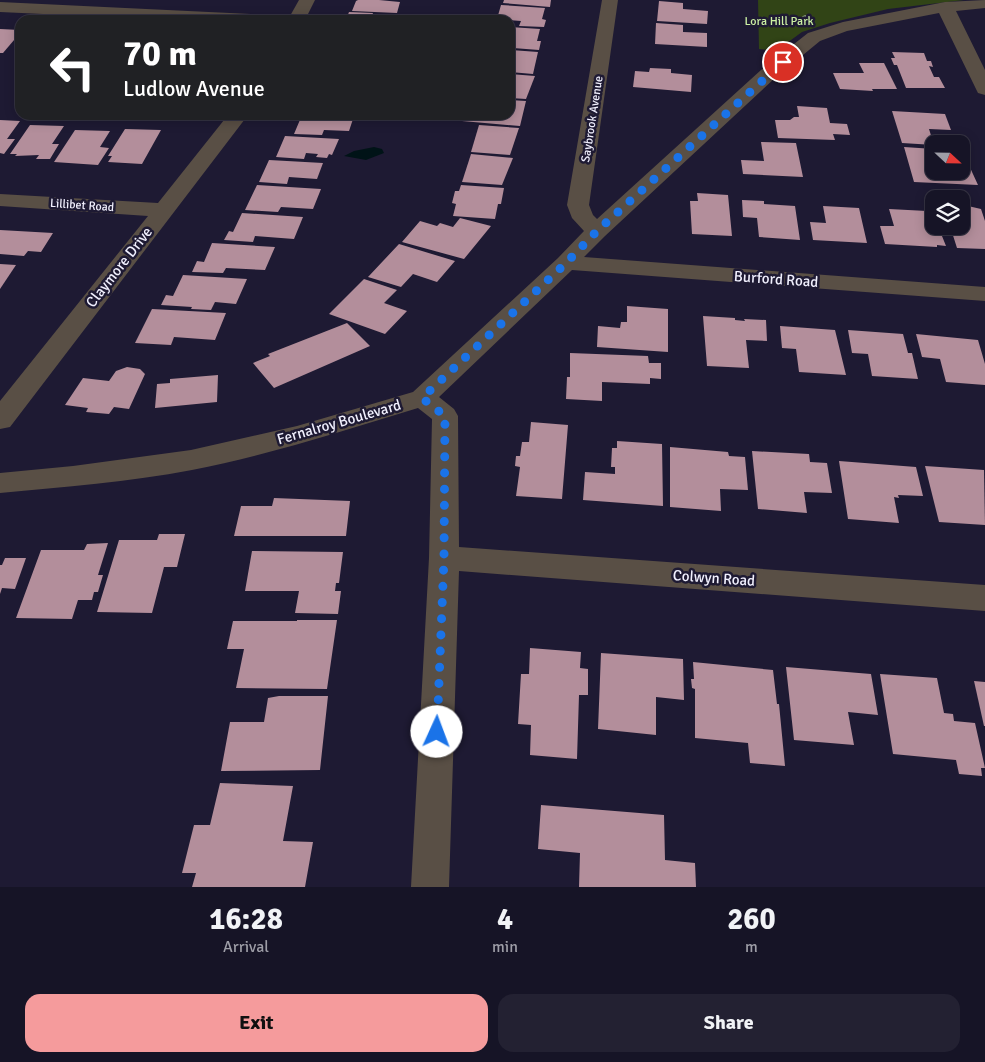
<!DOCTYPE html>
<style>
:root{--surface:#161426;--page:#232132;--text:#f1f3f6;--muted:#9e9ea7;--line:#353343;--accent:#f59b9c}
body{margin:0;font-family:Signika,sans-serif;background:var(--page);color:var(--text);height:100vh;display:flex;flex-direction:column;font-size:19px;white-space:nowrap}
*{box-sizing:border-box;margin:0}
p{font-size:16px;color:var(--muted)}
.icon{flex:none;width:28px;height:28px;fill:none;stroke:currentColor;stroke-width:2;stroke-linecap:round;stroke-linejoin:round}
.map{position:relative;height:887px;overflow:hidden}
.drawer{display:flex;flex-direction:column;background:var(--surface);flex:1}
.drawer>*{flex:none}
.banner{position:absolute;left:15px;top:15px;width:500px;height:105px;border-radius:15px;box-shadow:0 2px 12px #0003,0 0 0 1px var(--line);background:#202124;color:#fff;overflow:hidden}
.needle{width:32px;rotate:112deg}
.controls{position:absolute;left:925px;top:135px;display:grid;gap:10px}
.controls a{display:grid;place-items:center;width:45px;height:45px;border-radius:10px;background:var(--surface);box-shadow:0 2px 12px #0003,0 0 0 1px var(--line);font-size:25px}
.pin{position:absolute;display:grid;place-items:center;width:42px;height:42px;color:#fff;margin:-21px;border:2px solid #fff;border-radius:50%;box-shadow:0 1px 5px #0007}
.me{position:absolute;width:55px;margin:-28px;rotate:2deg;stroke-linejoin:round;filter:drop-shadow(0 0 4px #0008)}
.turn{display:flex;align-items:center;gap:18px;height:105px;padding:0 25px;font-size:22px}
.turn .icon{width:65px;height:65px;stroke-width:2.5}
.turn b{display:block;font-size:35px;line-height:42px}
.eta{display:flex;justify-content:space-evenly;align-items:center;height:85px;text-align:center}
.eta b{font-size:30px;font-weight:700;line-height:35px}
.cta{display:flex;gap:10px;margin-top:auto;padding:10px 25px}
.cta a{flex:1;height:58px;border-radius:15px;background:var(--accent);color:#111;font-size:20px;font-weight:700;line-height:58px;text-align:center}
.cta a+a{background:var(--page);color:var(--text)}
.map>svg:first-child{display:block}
.green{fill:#314416}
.water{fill:#001317}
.building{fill:#b38e9b}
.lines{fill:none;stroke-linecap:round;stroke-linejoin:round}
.minor{fill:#594f45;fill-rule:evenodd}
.tree{fill:#7e9071}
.route{stroke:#1a73e8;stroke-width:9;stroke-dasharray:0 16.2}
.labels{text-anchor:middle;stroke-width:5;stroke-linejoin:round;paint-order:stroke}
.far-park-label{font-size:12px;fill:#ccf0a3;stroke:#1e1a33}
.far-street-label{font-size:12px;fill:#f1f0fe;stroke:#1e1a33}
.street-label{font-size:15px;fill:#f1f0fe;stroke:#1e1a33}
</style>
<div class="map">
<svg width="985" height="887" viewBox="0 0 985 887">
<rect width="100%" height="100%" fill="#1e1a33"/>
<polygon class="green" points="758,0 964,0 888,9 830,23 802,32 776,51 759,49"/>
<polygon class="water" points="374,147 382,149 384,153 366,160 344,156 354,151"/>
<g class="building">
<polygon points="358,0 379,0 400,2 397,13 352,11 356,1"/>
<polygon points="504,0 551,0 550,7 503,3"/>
<polygon points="659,1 683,3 683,9 708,11 707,24 657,21"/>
<polygon points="501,5 545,8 542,19 546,20 544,27 519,26 521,21 497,19"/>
<polygon points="349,12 373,13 371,18 388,18 388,20 346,20"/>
<polygon points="656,23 683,25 683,32 707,33 707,47 655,44"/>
<polygon points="510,27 540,29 537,41 541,41 539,50 513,48 515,42 510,42"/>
<polygon points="0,29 20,30 20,33 3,53 0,53"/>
<polygon points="511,50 538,52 533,74 510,72"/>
<polygon points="892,52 924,53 927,61 931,61 933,67 929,66 934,77 939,77 945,88 906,88 897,65 894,65 891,58 895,58"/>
<polygon points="859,63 884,63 897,89 872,89 873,91 840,89 833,73 864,73"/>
<polygon points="650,68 671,69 671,73 692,75 691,92 633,87 635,71 649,72"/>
<polygon points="510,74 535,76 526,99 510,98"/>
<polygon points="510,100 526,101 520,126 462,121 464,115 510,115"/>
<polygon points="797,106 827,108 830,123 847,124 850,135 833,134 835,140 778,138 775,120 790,120 794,117 799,117"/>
<polygon points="892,111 945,114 951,130 929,129 934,145 902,143"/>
<polygon points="302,115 327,115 354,116 349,131 324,130 322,135 294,134"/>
<polygon points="0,120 20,121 7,139 15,139 4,154 0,153"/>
<polygon points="30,125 64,126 52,144 59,144 50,159 36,159 39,155 15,156 17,154 10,154"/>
<polygon points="479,125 519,128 510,155 471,152"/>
<polygon points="125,129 161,130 142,164 108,162 112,156 108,156"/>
<polygon points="75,130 110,131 100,147 109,148 98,165 54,162"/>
<polygon points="285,136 339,139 332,155 329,154 327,158 316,157 318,154 306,153 304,159 276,157"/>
<polygon points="761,142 796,143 803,177 743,174 741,160 764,161"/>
<polygon points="904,147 934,149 934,171 961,171 961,161 967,161 978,185 914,182"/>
<polygon points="471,154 513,158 502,185 462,182"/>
<polygon points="269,160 323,163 317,179 289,177 287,184 259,182"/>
<polygon points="257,185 321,189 313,209 281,207 278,212 245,210"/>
<polygon points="461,185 504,188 501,204 498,204 495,219 453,216 456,204 452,203 455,191 459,191"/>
<polygon points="697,193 728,195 732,236 692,234 690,201 698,201"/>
<polygon points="742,200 764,201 764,204 795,206 800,240 759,237 757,218 743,217"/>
<polygon points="823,206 859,208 867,243 813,240 810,222 826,223"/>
<polygon points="968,206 981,209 985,221 985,249 957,248 950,226 961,226 961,208 969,208"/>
<polygon points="889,209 927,211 933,231 940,231 946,246 937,245 937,247 885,244 880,226 894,226"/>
<polygon points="242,213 303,217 294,239 255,236 253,242 224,240 229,231 233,232"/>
<polygon points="460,218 491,226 464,259 402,242 420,221 437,226 440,223 453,227"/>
<polygon points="0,230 53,233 41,252 28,251 24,256 0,254"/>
<polygon points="212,243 275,247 265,270 226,268 223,273 192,272 197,261 204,262"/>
<polygon points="399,244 455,261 437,282 413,274 401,287 368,277"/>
<polygon points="0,264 16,265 0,289"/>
<polygon points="183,275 247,279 236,304 215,302 211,310 191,309 192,307 161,305 166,295 173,296"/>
<polygon points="364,279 397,290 384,303 407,311 385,334 329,314"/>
<polygon points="627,306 668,309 668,352 597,347 598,326 620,328 621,322 627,322"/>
<polygon points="152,309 226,313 215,340 174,337 171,345 135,343"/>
<polygon points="703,316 735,318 735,320 745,321 744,319 766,320 767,341 746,340 749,368 707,366"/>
<polygon points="347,323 370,346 274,388 253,363 270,356 268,354"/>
<polygon points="780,326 835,330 846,375 799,372 796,349 782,348"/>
<polygon points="848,330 903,334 908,353 912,353 918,379 872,376 868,354 852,353"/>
<polygon points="916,334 978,340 985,364 985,385 946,382 940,359 922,357"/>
<polygon points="570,353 648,356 649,363 661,363 661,379 650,378 650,384 602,382 602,401 566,399 567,377 570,377"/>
<polygon points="127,367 140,369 145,374 129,409 114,407 109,414 86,412 88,408 65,405 83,378 109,381 116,371"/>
<polygon points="218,375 217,402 155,408 157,384 170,383 170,379"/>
<polygon points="531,422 568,425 562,499 516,496 520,467 515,466 516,456 520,456 522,442 529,442"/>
<polygon points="617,441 662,444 663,506 583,500 585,472 615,474 615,467 611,467 612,448 617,448"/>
<polygon points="670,447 728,452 729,456 745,457 748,490 720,489 721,511 670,507"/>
<polygon points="752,451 809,454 810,462 827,463 832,493 804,492 807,513 758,509"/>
<polygon points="839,461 916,467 923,496 898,495 899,498 894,497 899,523 848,519"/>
<polygon points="925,466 984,470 985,525 939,522"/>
<polygon points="274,498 350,501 346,536 234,536 241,506 272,506"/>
<polygon points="159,534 185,534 177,567 164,567 152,613 97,612 119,540 157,540"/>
<polygon points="108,543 98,575 103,575 98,592 94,592 92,600 78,600 72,619 16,618 41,550 84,550 87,544"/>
<polygon points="252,551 343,552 339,583 336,583 335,591 341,591 338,614 295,613 299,591 245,591"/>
<polygon points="5,558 26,558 15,589 2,588 0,594 0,565 2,565"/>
<polygon points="297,620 337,620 327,689 236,688 244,649 227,649 233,621 297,621"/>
<polygon points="530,648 581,652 580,668 588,669 588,695 579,695 577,759 530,755 531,725 518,724 521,674 529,674"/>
<polygon points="601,653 683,659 684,700 656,697 656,735 598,729"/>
<polygon points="693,662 773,670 777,704 779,704 785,766 750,763 748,743 695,738 695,689 692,688 691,679 694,679"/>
<polygon points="786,667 871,674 878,715 848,712 854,745 794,740"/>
<polygon points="880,674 937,678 944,713 953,714 954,721 975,723 985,768 981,768 982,776 959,774 956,760 893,754"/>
<polygon points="974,681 985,682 985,726 984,726"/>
<polygon points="279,696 328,696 320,770 221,771 230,722 264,722 268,698"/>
<polygon points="220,783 293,786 283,841 313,842 305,887 192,887 196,873 182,873 194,825 210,825"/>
<polygon points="541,805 664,815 665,860 695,863 696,887 579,887 580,853 538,849"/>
</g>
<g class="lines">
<g class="minor">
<polygon points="299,0 315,0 305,20 172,20 0,12 0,2 290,16"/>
<path d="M602,0H618L589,205L593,215L597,219L761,70L808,33L843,22L945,2L985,0V8L956,11L985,70V95L978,93L976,89L939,13L847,31L820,41L775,78L605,236L584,257L985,287V301L572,270L439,397L454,409L458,416L459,547L985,585V611L459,571L449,887H411L429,558L432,419L418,408C343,431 268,455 192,470C129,482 64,487 0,493V473L73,466L191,450L297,426L413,392L558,258L584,231L572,218L567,205Z"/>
<polygon points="228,115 248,115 10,427 0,429 0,401 148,216 0,206 0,194 158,203"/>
</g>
</g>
<circle class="tree" cx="806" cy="20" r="5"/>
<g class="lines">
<polyline class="route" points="437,732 444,558 445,416 422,398 566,263 597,231 783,62"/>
</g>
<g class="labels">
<g class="far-park-label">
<text x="779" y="25">Lora Hill Park</text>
</g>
<g class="far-street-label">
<text transform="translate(592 119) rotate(-81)" y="4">Saybrook Avenue</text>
<text transform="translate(82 205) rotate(4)" y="4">Lillibet Road</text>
</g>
<g class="street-label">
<text transform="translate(119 267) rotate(-52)" y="5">Claymore Drive</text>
<text transform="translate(776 279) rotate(4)" y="5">Burford Road</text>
<text transform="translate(339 422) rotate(-16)" y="5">Fernalroy Boulevard</text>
<text transform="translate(714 578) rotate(4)" y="5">Colwyn Road</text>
</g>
</g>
</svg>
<div class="controls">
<a><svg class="needle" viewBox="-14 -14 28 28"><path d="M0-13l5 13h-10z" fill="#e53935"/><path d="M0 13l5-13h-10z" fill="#9e9ea7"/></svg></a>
<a><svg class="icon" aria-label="layers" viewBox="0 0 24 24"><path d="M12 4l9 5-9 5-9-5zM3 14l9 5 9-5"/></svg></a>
</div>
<div class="pin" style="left:783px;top:62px;background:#d93025"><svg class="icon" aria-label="arrive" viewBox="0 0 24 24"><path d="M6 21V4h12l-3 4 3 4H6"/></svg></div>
<svg class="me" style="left:437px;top:732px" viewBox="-20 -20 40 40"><circle r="19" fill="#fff"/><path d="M0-13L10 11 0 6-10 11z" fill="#1a73e8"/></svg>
<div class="banner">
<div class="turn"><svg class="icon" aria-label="left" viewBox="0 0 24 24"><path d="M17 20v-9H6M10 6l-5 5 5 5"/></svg><div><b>70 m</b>Ludlow Avenue</div></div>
</div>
</div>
<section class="drawer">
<div class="eta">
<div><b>16:28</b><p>Arrival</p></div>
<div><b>4</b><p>min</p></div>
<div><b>260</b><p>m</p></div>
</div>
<div class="cta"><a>Exit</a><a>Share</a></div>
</section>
